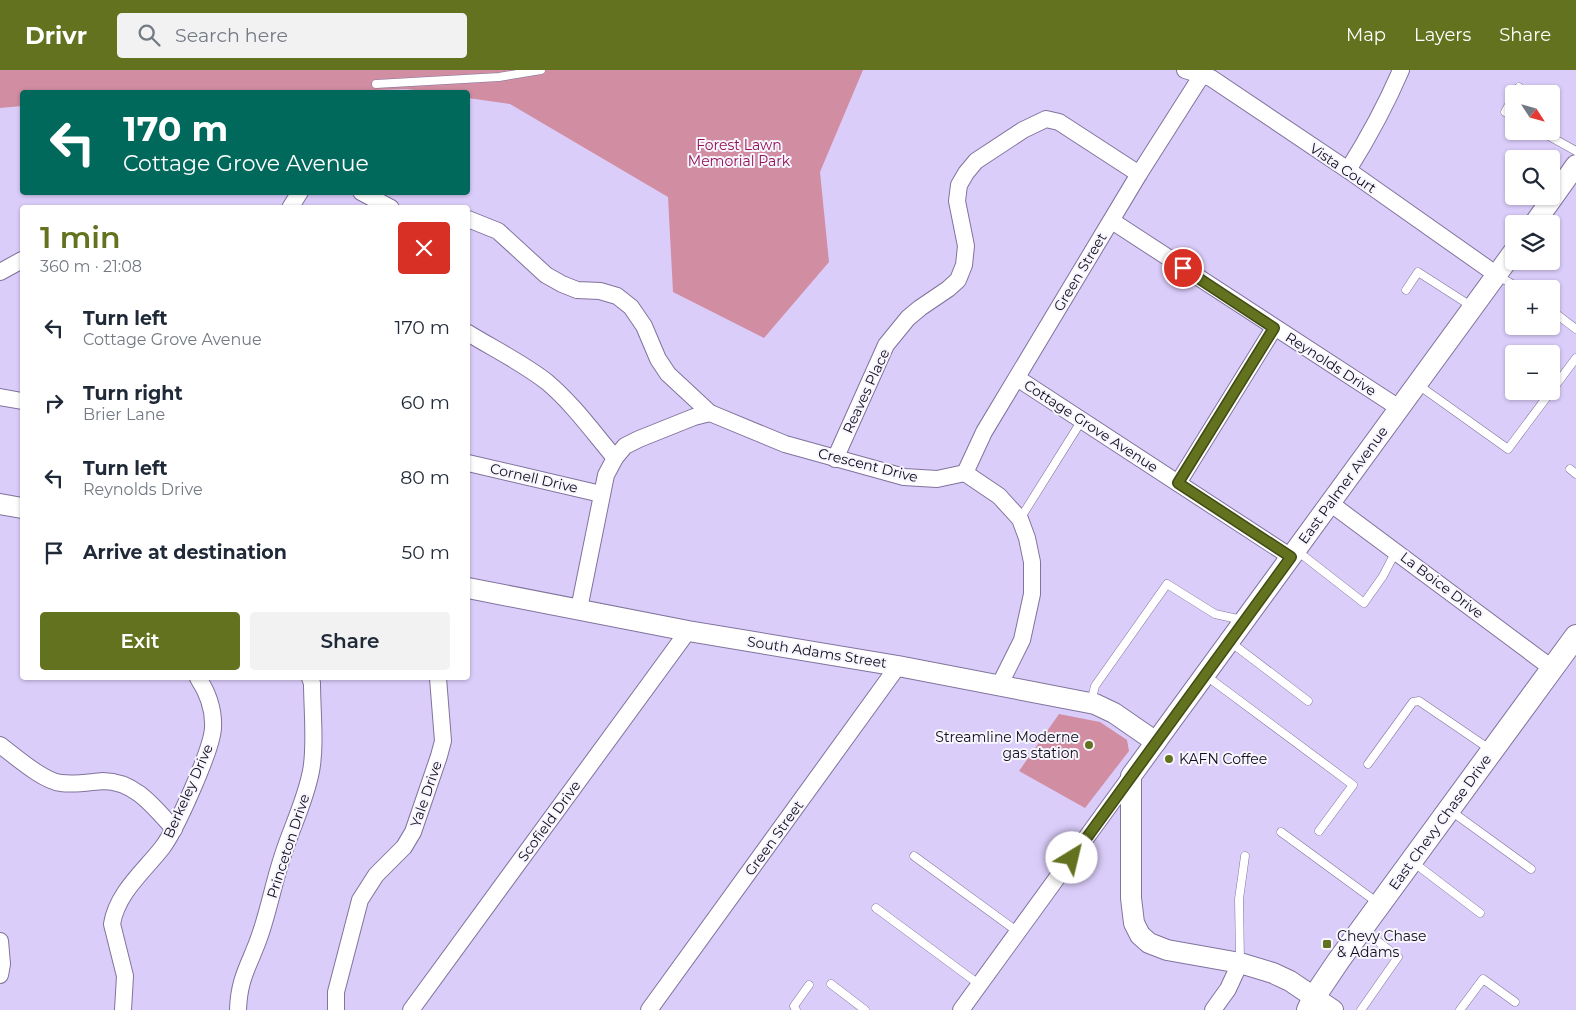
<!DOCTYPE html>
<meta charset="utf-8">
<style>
:root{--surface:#fff;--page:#f2f2f3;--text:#1f2937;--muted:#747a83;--accent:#62721e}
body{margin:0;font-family:Montserrat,sans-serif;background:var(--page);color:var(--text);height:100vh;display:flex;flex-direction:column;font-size:19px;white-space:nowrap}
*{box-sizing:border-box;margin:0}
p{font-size:16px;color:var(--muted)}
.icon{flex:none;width:28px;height:28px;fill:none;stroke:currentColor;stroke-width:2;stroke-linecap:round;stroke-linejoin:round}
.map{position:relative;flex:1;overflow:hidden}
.side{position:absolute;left:20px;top:135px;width:450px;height:475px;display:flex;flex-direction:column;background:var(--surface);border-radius:5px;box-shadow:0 1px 4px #0004}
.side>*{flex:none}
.hud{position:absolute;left:20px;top:20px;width:450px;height:105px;border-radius:5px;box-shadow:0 1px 4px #0004;background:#00695c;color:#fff;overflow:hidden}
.needle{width:32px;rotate:126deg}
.tools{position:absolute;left:1505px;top:15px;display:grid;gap:10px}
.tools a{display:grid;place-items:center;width:55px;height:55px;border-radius:5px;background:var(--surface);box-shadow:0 1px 4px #0004;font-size:25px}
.pin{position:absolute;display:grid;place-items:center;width:42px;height:42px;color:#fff;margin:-21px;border:2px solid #fff;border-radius:50%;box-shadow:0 1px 5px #0007}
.me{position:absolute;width:55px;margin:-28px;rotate:36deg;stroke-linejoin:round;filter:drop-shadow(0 0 4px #0008)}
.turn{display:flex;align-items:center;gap:18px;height:105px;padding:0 20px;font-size:22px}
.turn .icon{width:65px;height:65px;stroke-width:2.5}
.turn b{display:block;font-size:35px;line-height:42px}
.round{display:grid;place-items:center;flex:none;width:52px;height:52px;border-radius:5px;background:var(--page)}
.overview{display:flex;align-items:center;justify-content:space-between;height:85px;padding:0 20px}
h1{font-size:30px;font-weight:600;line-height:38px;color:var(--accent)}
.button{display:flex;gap:10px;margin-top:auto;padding:10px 20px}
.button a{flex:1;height:58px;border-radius:5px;background:var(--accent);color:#fff;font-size:20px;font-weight:600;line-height:58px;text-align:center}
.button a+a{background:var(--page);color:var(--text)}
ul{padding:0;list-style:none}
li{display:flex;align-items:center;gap:15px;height:75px;padding:0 20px}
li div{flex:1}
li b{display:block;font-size:19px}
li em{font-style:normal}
header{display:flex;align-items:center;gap:30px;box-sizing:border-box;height:70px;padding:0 25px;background:var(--accent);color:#fff}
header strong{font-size:24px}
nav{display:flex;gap:28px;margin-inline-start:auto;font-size:18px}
.search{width:350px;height:45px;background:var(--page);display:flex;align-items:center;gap:12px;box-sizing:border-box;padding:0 18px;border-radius:5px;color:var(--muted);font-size:19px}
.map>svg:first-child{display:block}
.green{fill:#d18da2}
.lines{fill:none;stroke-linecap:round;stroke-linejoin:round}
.service-casing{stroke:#81739c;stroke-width:9}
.minor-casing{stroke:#81739c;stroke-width:18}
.tertiary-casing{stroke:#81739c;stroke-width:22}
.secondary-casing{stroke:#81739c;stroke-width:24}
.service{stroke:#fff;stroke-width:8}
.minor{stroke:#fff;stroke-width:16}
.tertiary{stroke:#fff;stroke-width:20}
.secondary{stroke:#fff;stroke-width:22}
.route-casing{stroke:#404a14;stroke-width:12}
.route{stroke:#62721e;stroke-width:9}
.poi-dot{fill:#62721e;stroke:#f7f5fe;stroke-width:2}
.labels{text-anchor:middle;stroke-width:4;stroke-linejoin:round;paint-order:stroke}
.park-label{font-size:14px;fill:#961151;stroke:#f7f5fe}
.street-label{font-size:14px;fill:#110c1b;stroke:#f7f5fe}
.poi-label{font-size:14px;fill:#110c1b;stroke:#f7f5fe;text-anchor:start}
</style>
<header>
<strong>Drivr</strong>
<div class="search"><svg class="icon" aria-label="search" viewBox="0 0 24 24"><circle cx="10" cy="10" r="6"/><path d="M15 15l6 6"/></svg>Search here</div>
<nav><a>Map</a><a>Layers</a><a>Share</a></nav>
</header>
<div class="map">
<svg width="1576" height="940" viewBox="0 0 1576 940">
<rect width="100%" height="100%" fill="#dbcdfa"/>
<g class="green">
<polygon points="0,0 863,0 820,102 829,192 764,268 673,222 668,127 510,34 468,28 468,22 433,22 406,19 320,22 22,22 22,36 0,38"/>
<polygon points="1059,644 1100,652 1127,670 1129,681 1085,738 1019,701"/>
</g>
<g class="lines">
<defs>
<g id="service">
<polyline points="376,14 499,7 541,0"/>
<polyline points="1515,24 1519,17"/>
<polyline points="1514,26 1505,42 1514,47"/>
<polyline points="1540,61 1576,81"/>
<polyline points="1498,206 1521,219"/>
<polyline points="1406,220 1418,202 1471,236"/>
<polyline points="1551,240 1576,259"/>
<polyline points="1417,314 1508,379 1576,288"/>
<polyline points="1570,399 1576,404"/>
<polyline points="1020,449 1082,350"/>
<polyline points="1296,480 1364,533 1383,506 1396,481"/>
<polyline points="1229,571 1308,631"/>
<polyline points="1205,605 1353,715 1319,761"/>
<polyline points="1091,632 1095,616 1167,514 1215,544 1242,550"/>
<polyline points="1368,694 1413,632 1419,631 1491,680"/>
<polyline points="1451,741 1531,799"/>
<polyline points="1281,762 1378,833"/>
<polyline points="914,786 1018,862"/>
<polyline points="1413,792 1480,843"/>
<polyline points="876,838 980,915"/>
<polyline points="1240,891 1239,829 1245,786"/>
<polyline points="831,914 865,940"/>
<polyline points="796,940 794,936 809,915"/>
<polyline points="1361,940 1398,887 1363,860"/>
<polyline points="1460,940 1483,909 1515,932"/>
</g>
<g id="minor">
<polyline points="1185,0 1211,8 1348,100 1497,205"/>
<path d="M1348,100C1368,68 1386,35 1401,0"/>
<polyline points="361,122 391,138"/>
<polyline points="290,138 300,122"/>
<polyline points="468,149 498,161 546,205 562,214 577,220 600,221 617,226 631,237 644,256 658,289 668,304 710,343 785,374 904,407 937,409 965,403 999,426 1020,449 1027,468 1032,492 1032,524 1022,570 999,616"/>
<polyline points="1112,151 1399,338"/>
<polyline points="0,202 22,190"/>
<path d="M468,263C494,279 523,293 547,312C573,334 593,362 615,388"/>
<polyline points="1017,308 1291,487"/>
<polyline points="0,327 22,331"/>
<polyline points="835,389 886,275 908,248 920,238 948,219 958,210 964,195 966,176 957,131 959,115 966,103 976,91 1023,60 1046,49 1059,52 1139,104"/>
<polyline points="468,393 601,424"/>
<polyline points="965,403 984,362 1139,104 1202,5"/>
<polyline points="1178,413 1274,258"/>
<polyline points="1330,433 1553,599"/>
<polyline points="579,539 606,405 615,388 625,376 639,369 694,347 710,343"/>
<path d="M0,675C15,686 43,711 61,713C75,715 90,712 103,711C135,711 154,737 174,759"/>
<polyline points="0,871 2,894 0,905"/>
<path d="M123,940L125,906L112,854C117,823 144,801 162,778C176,760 212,679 213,658C214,639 208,623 198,608"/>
<path d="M238,940C239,908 249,896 259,868C268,843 273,816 281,791C290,760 305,733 311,701C316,676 312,639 312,613L310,608"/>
<polyline points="336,940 336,922 360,830 376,805 404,777 413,762 439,686 443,671 438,608"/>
<polyline points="411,940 688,561"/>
<polyline points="649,940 898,596"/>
<polyline points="961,940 1131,706"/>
<polyline points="1213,940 1228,919 1240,893"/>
</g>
<g id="tertiary">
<polyline points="1534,154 1576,95"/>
<polyline points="0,434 22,438"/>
<polyline points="468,518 688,561 898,596 1095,634 1114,643 1156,672"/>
<polyline points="1333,940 1290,911 1273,903 1240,893 1167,880 1149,873 1140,865 1134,853 1131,828 1131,706 1514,181"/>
</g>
<polyline id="secondary" points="1308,940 1314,927 1339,890 1576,566"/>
</defs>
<use href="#service" class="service-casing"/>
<use href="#minor" class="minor-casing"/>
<use href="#tertiary" class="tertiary-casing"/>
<use href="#secondary" class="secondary-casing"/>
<use href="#service" class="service"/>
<use href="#minor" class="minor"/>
<use href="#tertiary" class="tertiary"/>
<use href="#secondary" class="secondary"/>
</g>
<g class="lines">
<defs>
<polyline id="route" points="1072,788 1291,487 1178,413 1274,258 1183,198"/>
</defs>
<use href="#route" class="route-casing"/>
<use href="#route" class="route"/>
</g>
<g class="poi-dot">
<circle cx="1089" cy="675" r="5"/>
<circle cx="1169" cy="689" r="5"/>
<rect x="1322" y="869" width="10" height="10" rx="2.5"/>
</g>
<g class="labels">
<g class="park-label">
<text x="739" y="80">Forest Lawn<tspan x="739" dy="16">Memorial Park</tspan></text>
</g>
<g class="street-label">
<text transform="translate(1343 98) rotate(34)" y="5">Vista Court</text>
<text transform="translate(1080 202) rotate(-59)" y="5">Green Street</text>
<text transform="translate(1331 294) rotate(33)" y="5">Reynolds Drive</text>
<text transform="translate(866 321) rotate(-65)" y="5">Reaves Place</text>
<text transform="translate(1091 356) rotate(33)" y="5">Cottage Grove Avenue</text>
<text transform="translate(868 395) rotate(14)" y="5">Crescent Drive</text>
<text transform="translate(534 408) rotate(13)" y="5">Cornell Drive</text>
<text transform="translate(1343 415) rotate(-54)" y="5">East Palmer Avenue</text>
<text transform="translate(1442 515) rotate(37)" y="5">La Boice Drive</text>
<text transform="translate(817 582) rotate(9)" y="5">South Adams Street</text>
<text transform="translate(188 721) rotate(-66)" y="5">Berkeley Drive</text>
<text transform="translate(426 724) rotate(-71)" y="5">Yale Drive</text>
<text transform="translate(549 751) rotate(-54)" y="5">Scofield Drive</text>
<text transform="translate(1440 752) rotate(-54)" y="5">East Chevy Chase Drive</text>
<text transform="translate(774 768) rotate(-54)" y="5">Green Street</text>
<text transform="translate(288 776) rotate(-72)" y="5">Princeton Drive</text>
</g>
<g class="poi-label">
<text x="1079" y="672" text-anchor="end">Streamline Moderne<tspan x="1079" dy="16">gas station</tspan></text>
<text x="1179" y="694">KAFN Coffee</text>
<text x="1337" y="871">Chevy Chase<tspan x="1337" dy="16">&amp; Adams</tspan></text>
</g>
</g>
</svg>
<div class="tools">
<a><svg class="needle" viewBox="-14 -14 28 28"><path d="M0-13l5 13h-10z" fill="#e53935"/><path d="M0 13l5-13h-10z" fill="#747a83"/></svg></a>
<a><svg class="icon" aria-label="search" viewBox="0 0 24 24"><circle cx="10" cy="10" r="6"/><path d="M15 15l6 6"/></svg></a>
<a><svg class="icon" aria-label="layers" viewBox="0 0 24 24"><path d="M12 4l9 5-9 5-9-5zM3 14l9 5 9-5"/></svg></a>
<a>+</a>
<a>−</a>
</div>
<div class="pin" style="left:1183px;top:198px;background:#d93025"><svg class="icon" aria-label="arrive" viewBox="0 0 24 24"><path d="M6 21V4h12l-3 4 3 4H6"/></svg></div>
<svg class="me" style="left:1072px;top:788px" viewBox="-20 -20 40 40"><circle r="19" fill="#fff"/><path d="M0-13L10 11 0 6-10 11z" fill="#62721e"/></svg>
<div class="hud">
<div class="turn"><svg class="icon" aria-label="left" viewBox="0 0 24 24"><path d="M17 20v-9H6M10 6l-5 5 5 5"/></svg><div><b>170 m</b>Cottage Grove Avenue</div></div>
</div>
<section class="side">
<div class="overview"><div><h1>1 min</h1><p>360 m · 21:08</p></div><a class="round" style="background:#d93025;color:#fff"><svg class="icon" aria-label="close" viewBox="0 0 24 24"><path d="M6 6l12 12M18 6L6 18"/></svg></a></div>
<ul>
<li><svg class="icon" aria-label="left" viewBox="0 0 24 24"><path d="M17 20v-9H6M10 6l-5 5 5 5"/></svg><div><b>Turn left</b><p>Cottage Grove Avenue</p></div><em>170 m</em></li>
<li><svg class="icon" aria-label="right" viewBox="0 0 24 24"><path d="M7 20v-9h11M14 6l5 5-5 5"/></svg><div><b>Turn right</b><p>Brier Lane</p></div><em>60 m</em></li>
<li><svg class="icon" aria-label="left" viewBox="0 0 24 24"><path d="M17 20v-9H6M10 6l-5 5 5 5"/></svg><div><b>Turn left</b><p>Reynolds Drive</p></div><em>80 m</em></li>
<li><svg class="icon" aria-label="arrive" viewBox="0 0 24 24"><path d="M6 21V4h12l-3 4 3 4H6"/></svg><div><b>Arrive at destination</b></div><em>50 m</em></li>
</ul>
<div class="button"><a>Exit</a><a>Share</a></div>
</section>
</div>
